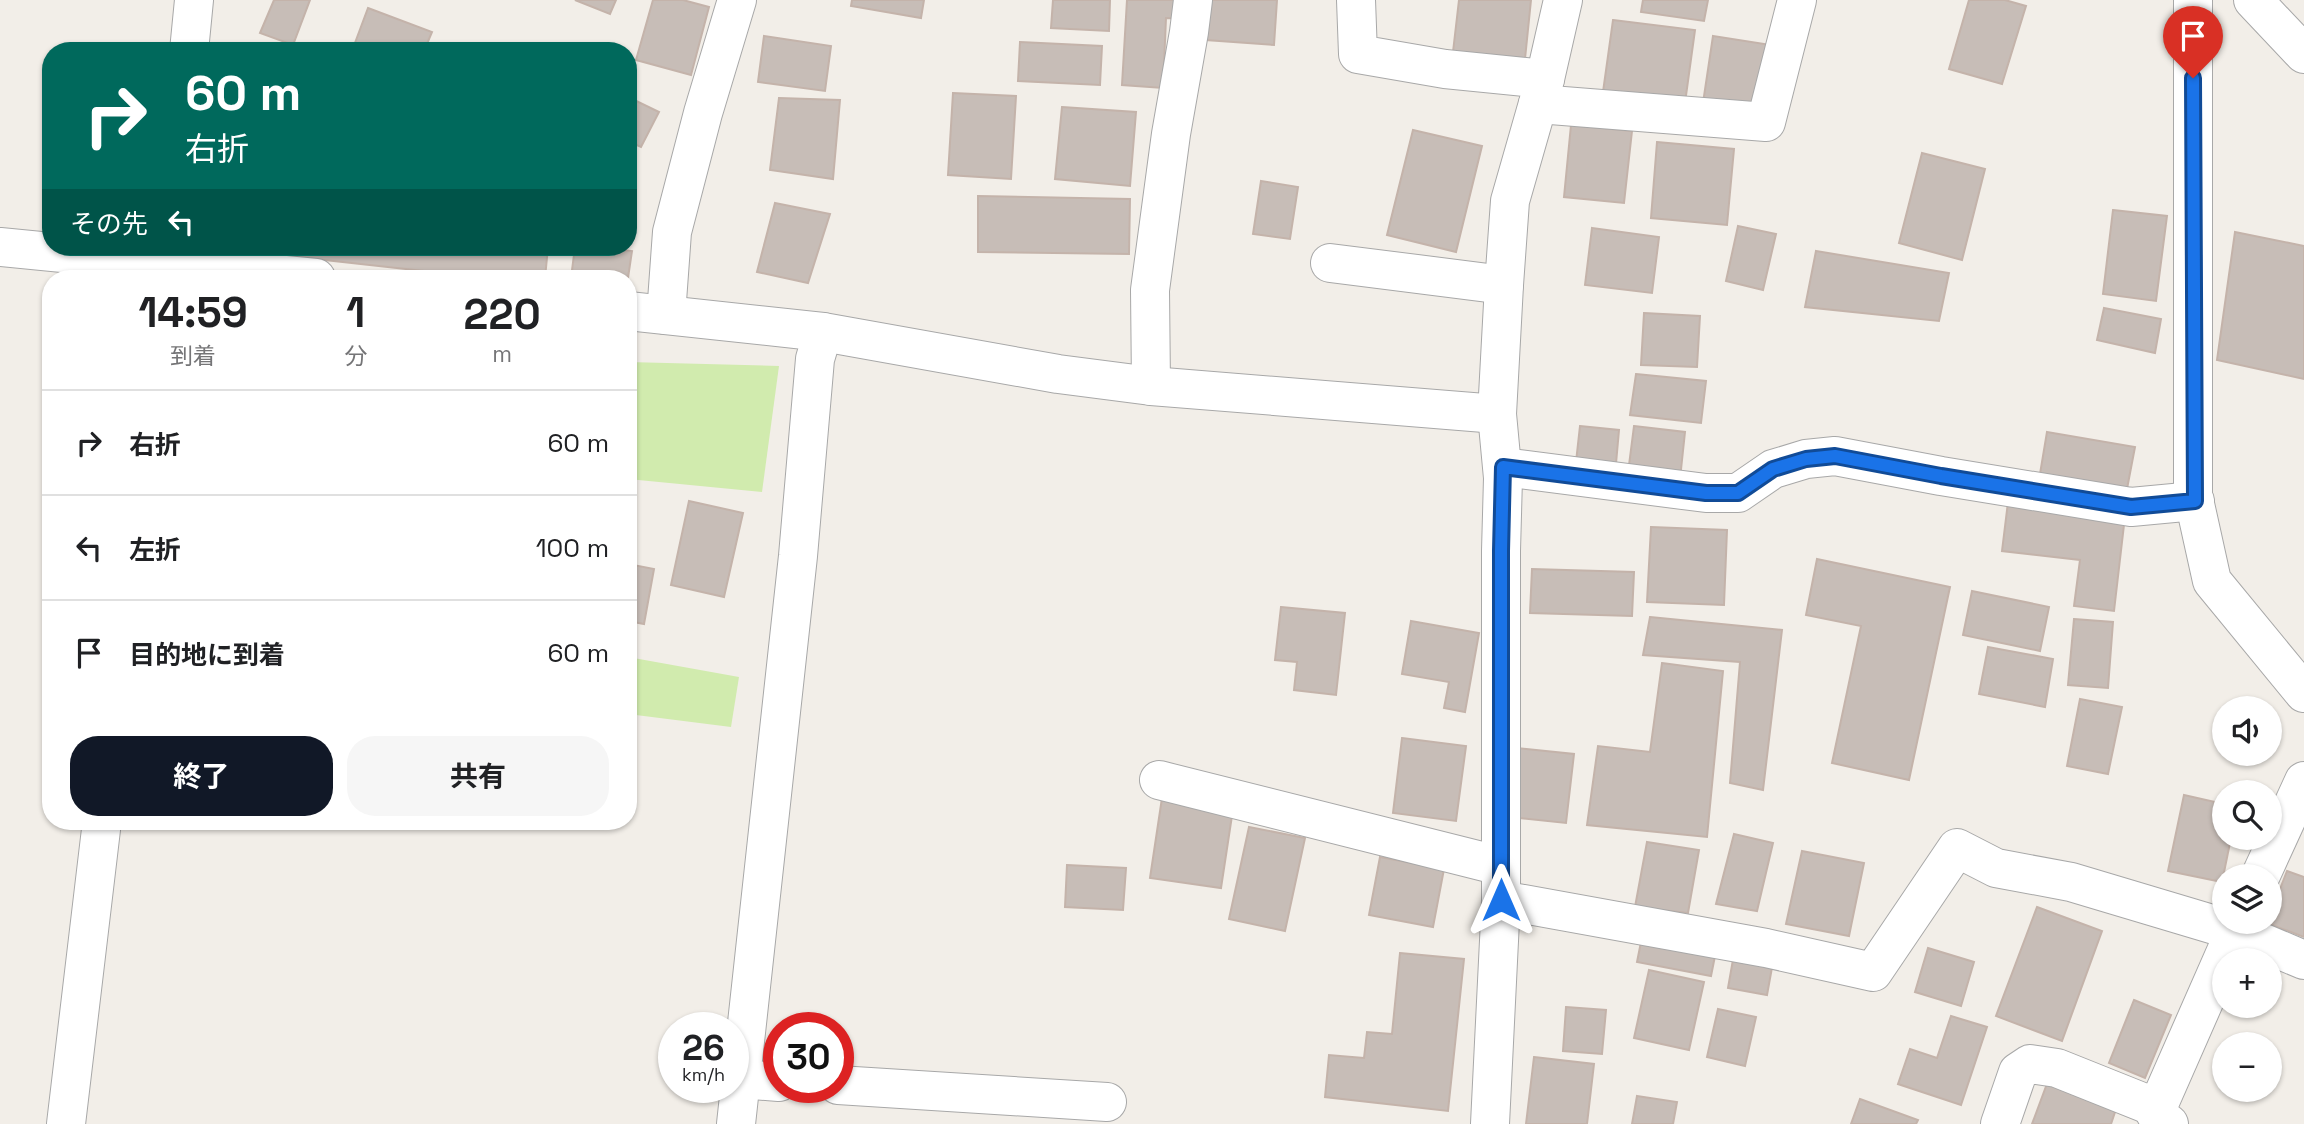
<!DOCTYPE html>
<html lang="ja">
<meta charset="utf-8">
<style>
:root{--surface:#fff;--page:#f6f6f6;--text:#202124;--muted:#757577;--line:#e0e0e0;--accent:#111827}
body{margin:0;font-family:"Space Grotesk","Noto Sans JP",sans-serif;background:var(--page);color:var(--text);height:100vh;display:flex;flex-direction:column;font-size:26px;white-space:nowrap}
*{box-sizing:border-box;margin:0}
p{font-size:23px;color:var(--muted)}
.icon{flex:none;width:38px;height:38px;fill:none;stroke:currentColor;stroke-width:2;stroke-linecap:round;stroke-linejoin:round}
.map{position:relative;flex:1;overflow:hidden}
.panel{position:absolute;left:42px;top:270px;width:595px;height:560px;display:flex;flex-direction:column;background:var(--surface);border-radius:28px;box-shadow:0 2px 5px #0004}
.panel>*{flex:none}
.guide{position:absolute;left:42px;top:42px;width:595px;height:214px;border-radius:28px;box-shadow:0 2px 5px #0004;background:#00695c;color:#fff;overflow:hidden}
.tools{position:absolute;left:2212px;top:696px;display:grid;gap:14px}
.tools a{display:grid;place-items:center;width:70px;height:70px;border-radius:50%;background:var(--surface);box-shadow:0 2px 5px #0004;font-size:35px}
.speed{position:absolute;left:658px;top:1012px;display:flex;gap:14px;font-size:35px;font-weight:700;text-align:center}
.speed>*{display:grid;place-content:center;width:91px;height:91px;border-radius:50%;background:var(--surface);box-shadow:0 2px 5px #0004;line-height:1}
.speed small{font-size:18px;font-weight:400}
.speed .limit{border:10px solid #d22;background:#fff;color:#111}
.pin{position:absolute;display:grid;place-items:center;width:60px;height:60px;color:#fff;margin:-72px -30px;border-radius:50% 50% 50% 0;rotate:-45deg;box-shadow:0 0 7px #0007}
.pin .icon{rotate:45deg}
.me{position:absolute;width:77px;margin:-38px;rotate:0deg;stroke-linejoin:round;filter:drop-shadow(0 0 5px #0008)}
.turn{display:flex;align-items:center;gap:24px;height:147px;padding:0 28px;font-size:32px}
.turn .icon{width:91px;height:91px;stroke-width:2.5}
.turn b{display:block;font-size:49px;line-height:60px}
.then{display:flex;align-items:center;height:66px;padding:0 28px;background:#0003;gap:14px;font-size:26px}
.eta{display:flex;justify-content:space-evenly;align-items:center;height:119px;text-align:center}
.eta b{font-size:42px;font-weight:700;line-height:49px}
.button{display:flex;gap:14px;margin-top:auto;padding:14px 28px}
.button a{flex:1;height:80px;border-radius:28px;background:var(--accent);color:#fff;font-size:28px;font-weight:700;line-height:80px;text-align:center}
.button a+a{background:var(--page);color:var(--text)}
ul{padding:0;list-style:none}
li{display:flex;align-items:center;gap:21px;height:105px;padding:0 28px;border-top:2px solid var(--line)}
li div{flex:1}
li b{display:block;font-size:26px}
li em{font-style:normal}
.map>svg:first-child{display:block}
.grass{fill:#d1ebae}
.building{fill:#c7bdb7;stroke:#c4b3aa;stroke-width:2}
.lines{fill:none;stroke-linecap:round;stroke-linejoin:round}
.street-casing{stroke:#a8a8a8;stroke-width:40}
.street{stroke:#fff;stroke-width:38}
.route-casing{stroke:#114b97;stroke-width:18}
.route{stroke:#1a73e8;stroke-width:12}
</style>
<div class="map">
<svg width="2304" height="1124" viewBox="0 0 2304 1124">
<rect width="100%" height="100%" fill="#f2eee8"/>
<g class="grass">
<polygon points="628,362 779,366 762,492 628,479"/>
<polygon points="628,657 739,677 731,727 628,714"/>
</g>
<g class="building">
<polygon points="274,0 310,0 293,45 260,33"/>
<polygon points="575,0 616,0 610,14"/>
<polygon points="653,0 683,0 709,7 691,75 636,60"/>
<polygon points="852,0 924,0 921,18 851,6"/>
<polygon points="1053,0 1110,0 1109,31 1051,28"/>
<polygon points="1127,0 1185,0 1184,19 1166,18 1163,88 1122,85"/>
<polygon points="1209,0 1277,0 1274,45 1206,40"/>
<polygon points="1459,0 1531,0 1525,59 1453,52"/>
<polygon points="1643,0 1708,0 1704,21 1641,12"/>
<polygon points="1969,0 2005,0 2026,6 2002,84 1949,69"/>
<polygon points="368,8 432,32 424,51 352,51"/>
<polygon points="1613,20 1695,30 1685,103 1603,92"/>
<polygon points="764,36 831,46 825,91 758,82"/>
<polygon points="1713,36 1771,45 1762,113 1703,103"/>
<polygon points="1020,42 1102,46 1100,85 1018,81"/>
<polygon points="953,93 1016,96 1011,179 948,175"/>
<polygon points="628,97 659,112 641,147 628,141"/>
<polygon points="779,98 840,100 833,179 770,170"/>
<polygon points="1062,107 1136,112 1130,186 1055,179"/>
<polygon points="1571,125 1632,131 1624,203 1564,197"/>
<polygon points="1413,130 1482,146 1456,252 1387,235"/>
<polygon points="1657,142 1734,149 1727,225 1651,218"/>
<polygon points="1922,153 1985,169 1962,260 1899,243"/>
<polygon points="1261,181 1298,187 1290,239 1253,234"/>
<polygon points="978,196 1130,199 1129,254 978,252"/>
<polygon points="775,203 830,214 808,283 757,272"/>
<polygon points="2113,210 2167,216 2156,301 2103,294"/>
<polygon points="1738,226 1776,234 1763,290 1726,281"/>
<polygon points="1592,228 1659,237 1652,293 1585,285"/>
<polygon points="2235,232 2304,246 2304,379 2217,360"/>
<polygon points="207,247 548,247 545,278 487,278"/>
<polygon points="575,247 598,247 632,251 628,278 571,278"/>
<polygon points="1816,251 1949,273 1939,321 1805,307"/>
<polygon points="2104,308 2161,319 2155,353 2097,340"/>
<polygon points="1644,313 1700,316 1697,367 1641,365"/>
<polygon points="1636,374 1706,381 1701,423 1630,415"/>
<polygon points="1580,426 1619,430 1615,475 1575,471"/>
<polygon points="1634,426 1685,432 1680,479 1628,473"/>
<polygon points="2047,432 2135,447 2126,494 2039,480"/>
<polygon points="689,501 743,513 724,597 671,585"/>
<polygon points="2008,502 2125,516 2114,611 2074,606 2080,560 2002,551"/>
<polygon points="1651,527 1727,530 1724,605 1647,602"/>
<polygon points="1817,559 1950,587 1909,780 1832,763 1861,626 1806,615"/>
<polygon points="628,564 654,569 644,624 628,621"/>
<polygon points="1532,569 1634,572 1632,616 1530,613"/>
<polygon points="1972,591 2049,607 2040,651 1963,635"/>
<polygon points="1281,607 1345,613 1336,695 1294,690 1297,662 1275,660"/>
<polygon points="1650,617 1782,630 1763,790 1730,783 1740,662 1643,655"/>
<polygon points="2074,619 2113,622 2108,688 2068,685"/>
<polygon points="1411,621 1479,633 1465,712 1444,708 1449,682 1402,674"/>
<polygon points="1988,647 2053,659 2045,707 1979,694"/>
<polygon points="1662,663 1723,671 1707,837 1587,825 1598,746 1650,752"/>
<polygon points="2080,699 2122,707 2108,774 2067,766"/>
<polygon points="1402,738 1466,746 1456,821 1393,813"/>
<polygon points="1517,748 1574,754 1566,823 1510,817"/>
<polygon points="2184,795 2224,804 2224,838 2231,838 2222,882 2168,871"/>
<polygon points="1162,798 1233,809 1221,888 1150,878"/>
<polygon points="1249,827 1305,838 1285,931 1229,919"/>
<polygon points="1734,834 1773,843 1757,911 1716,904"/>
<polygon points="1647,842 1699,850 1688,913 1635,907"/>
<polygon points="1802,851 1864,863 1849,936 1786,924"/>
<polygon points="1380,857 1444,869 1433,927 1369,915"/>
<polygon points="1067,865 1126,868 1123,910 1065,907"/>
<polygon points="2287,871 2304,877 2304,937 2267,923 2270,922 2270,915"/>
<polygon points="2037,907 2102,931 2062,1041 1996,1016"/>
<polygon points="1643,932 1717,946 1711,976 1637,962"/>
<polygon points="1928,948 1974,962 1961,1006 1915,992"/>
<polygon points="1400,953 1464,959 1448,1111 1325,1097 1329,1055 1364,1058 1367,1032 1392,1034"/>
<polygon points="1734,954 1773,962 1767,995 1728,988"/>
<polygon points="1649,970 1704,982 1689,1050 1634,1038"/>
<polygon points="2134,1000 2171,1015 2145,1078 2109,1063"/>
<polygon points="1566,1007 1606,1010 1602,1054 1563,1051"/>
<polygon points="1718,1009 1756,1017 1745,1066 1707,1057"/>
<polygon points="1951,1016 1987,1027 1961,1105 1898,1084 1910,1049 1937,1058"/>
<polygon points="1534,1057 1594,1064 1587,1124 1526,1124"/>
<polygon points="2048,1081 2117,1106 2111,1124 2032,1124"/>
<polygon points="1637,1096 1677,1102 1673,1124 1632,1124"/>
<polygon points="1860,1099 1918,1120 1916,1124 1851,1124"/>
</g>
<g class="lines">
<defs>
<g id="street">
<polyline points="1356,0 1358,54 1445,69 1545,79"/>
<polyline points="2193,0 2193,495 2212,581 2304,693"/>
<polyline points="2253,0 2304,54"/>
<polyline points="189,51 194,0"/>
<polyline points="1538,104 1766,122 1797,0"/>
<polyline points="0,247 316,278"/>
<polyline points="1330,263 1504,285"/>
<polyline points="628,311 823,332 1058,374 1151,386 1497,414"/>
<polyline points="666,315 672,232 703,113 737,0"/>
<polyline points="1151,386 1150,290 1171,134 1189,32 1193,0"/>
<polyline points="1503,467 1706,493 1738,493 1773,469 1806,459 1835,456 1941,476 2131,507 2195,501"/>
<polyline points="1159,780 1501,866"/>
<polyline points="2260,877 2304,781"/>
<polyline points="1501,900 1766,948 1873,972 1957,848 1996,868 2071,882 2235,931 2304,960"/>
<polyline points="740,1079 779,1082"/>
<polyline points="838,1085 1107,1102"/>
<polyline points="66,1124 102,821"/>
<polyline points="736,1124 798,556 815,359 823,332"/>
<polyline points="1490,1124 1501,900 1501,551 1503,478 1497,414 1504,285 1510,201 1545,79 1563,0"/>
<polyline points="2000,1124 2018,1072 2030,1064 2057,1068 2157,1108"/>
<polyline points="2169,1124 2155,1113 2239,922"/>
</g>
</defs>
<use href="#street" class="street-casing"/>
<use href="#street" class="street"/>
</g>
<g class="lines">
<defs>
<polyline id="route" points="1501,900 1501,551 1503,467 1706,493 1738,493 1773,469 1806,459 1835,456 1941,476 2131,507 2195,501 2193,78"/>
</defs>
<use href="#route" class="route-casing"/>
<use href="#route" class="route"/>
</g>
</svg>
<div class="tools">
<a><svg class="icon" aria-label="sound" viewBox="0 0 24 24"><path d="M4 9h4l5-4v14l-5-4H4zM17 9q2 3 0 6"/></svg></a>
<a><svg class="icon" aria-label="search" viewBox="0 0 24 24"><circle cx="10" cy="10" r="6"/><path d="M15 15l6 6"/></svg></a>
<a><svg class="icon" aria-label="layers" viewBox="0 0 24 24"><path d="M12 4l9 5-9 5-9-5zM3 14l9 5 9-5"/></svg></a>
<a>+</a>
<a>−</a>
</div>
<div class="speed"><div>26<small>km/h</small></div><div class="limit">30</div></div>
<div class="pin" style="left:2193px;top:78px;background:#d93025"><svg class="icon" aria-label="arrive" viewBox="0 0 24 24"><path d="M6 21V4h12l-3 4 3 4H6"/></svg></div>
<svg class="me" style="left:1501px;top:900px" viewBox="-20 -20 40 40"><path d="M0-17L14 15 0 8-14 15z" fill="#1a73e8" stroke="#fff" stroke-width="4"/></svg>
<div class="guide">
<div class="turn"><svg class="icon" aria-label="right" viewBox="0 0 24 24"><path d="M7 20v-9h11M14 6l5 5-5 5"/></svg><div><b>60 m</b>右折</div></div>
<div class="then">その先<svg class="icon" aria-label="left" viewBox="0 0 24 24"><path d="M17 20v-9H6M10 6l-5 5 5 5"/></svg></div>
</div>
<section class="panel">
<div class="eta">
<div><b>14:59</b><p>到着</p></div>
<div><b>1</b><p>分</p></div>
<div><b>220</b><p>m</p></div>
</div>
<ul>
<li><svg class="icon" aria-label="right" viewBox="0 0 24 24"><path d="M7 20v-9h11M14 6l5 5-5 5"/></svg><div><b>右折</b></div><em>60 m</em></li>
<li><svg class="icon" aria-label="left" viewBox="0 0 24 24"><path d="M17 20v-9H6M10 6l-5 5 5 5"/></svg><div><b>左折</b></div><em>100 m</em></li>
<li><svg class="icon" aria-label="arrive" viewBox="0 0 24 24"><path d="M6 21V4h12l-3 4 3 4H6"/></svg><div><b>目的地に到着</b></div><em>60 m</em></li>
</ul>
<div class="button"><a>終了</a><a>共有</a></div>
</section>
</div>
